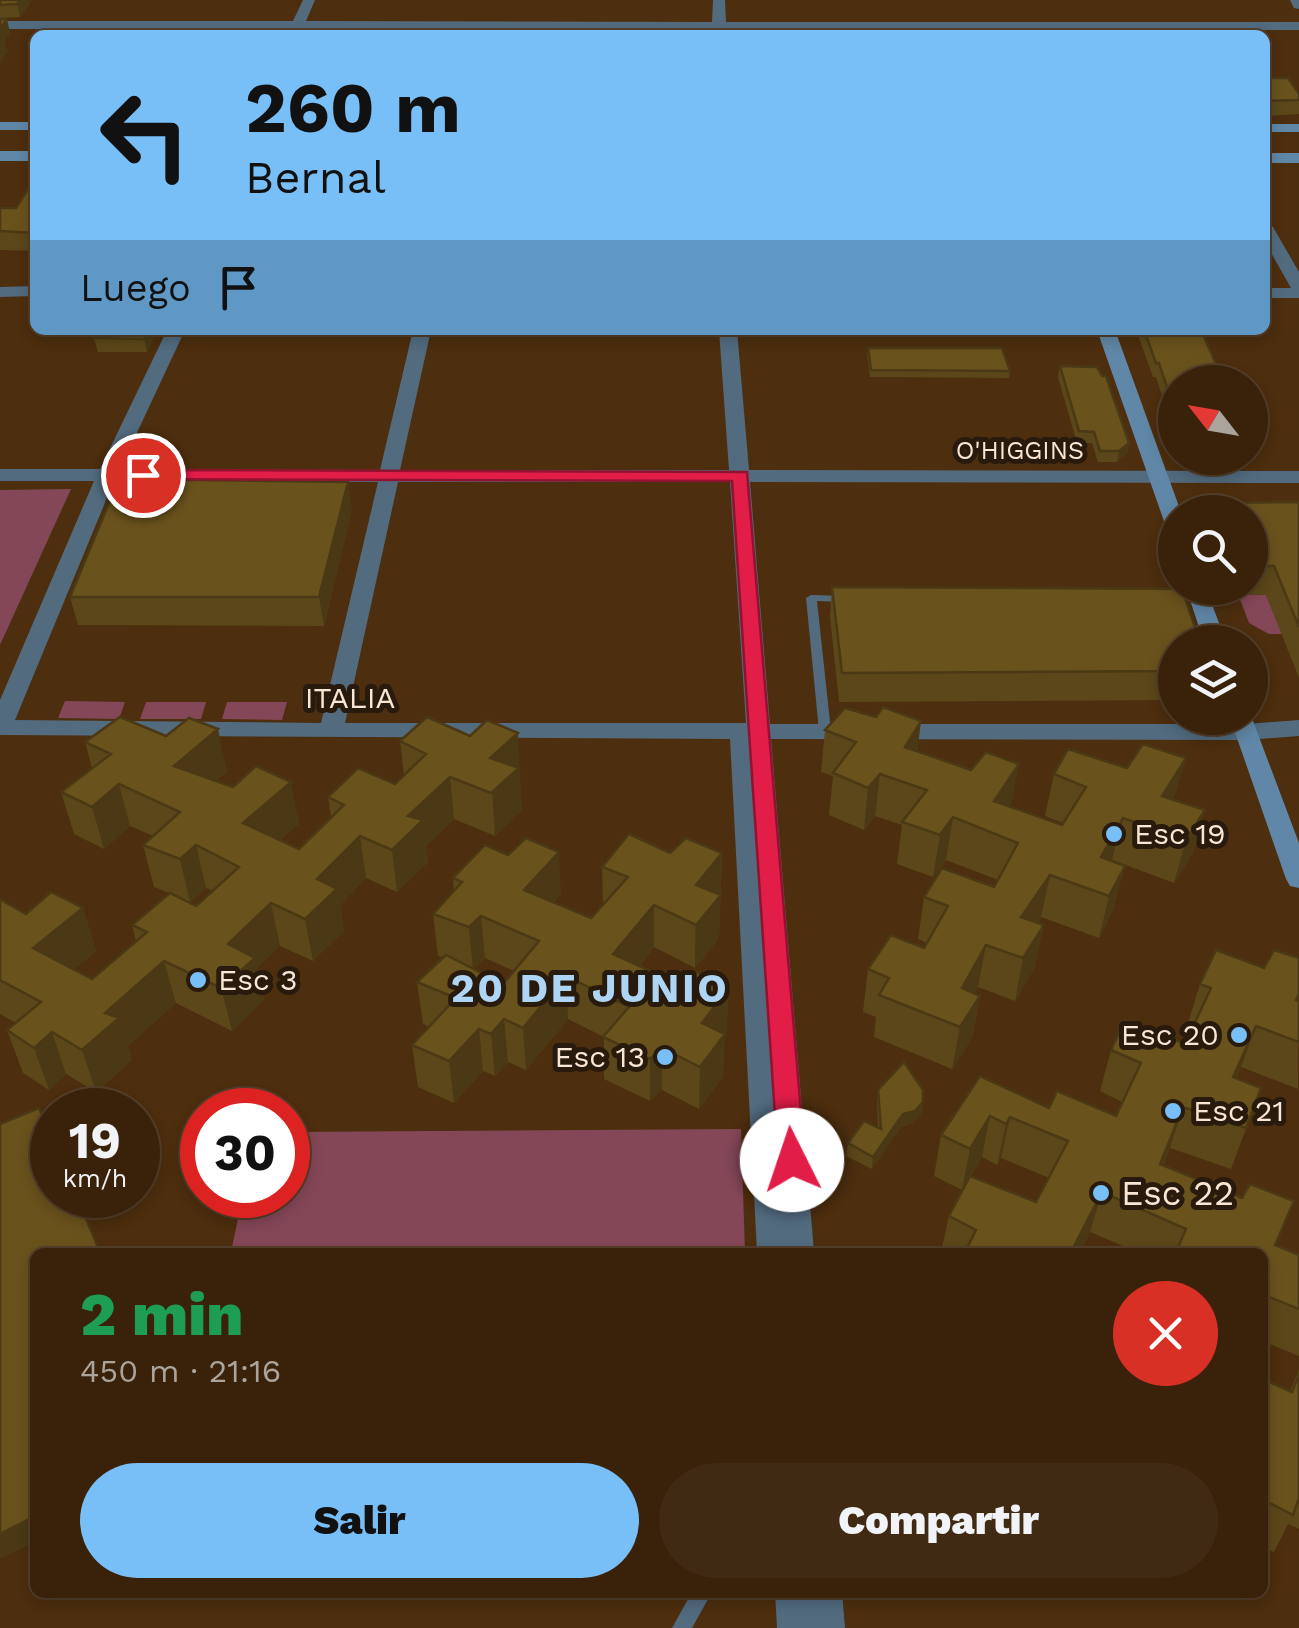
<!DOCTYPE html>
<html lang="es">
<meta charset="utf-8">
<style>
:root{--surface:#3a220a;--page:#412a13;--text:#f1f3f6;--muted:#aba49c;--line:#543f2b;--accent:#78bff7}
body{margin:0;font-family:"Work Sans",sans-serif;background:var(--page);color:var(--text);height:100vh;display:flex;flex-direction:column;font-size:38px;white-space:nowrap}
*{box-sizing:border-box;margin:0}
p{font-size:32px;color:var(--muted)}
.icon{flex:none;width:55px;height:55px;fill:none;stroke:currentColor;stroke-width:2;stroke-linecap:round;stroke-linejoin:round}
.map{position:relative;flex:1;overflow:hidden}
.drawer{position:absolute;left:30px;top:1248px;width:1238px;height:350px;display:flex;flex-direction:column;background:var(--surface);border-radius:15px;box-shadow:0 5px 15px #0003,0 0 0 2px var(--line)}
.drawer>*{flex:none}
.banner{position:absolute;left:30px;top:30px;width:1240px;height:305px;border-radius:15px;box-shadow:0 5px 15px #0003,0 0 0 2px var(--line);background:#78bff7;color:#111;overflow:hidden}
.needle{width:65px;rotate:301deg}
.controls{position:absolute;left:1158px;top:365px;display:grid;gap:20px}
.controls a{display:grid;place-items:center;width:110px;height:110px;border-radius:50%;background:var(--surface);box-shadow:0 5px 15px #0003,0 0 0 2px var(--line);font-size:50px}
.speed{position:absolute;left:30px;top:1088px;display:flex;gap:20px;font-size:50px;font-weight:700;text-align:center}
.speed>*{display:grid;place-content:center;width:130px;height:130px;border-radius:50%;background:var(--surface);box-shadow:0 5px 15px #0003,0 0 0 2px var(--line);line-height:1}
.speed small{font-size:25px;font-weight:400}
.speed .limit{border:15px solid #d22;background:#fff;color:#111}
.pin{position:absolute;display:grid;place-items:center;width:85px;height:85px;color:#fff;margin:-42px;border:5px solid #fff;border-radius:50%;box-shadow:0 2px 10px #0007}
.me{position:absolute;width:110px;margin:-55px;rotate:356deg;stroke-linejoin:round;filter:drop-shadow(0 0 8px #0008)}
.turn{display:flex;align-items:center;gap:35px;height:210px;padding:0 50px;font-size:45px}
.turn .icon{width:130px;height:130px;stroke-width:2.5}
.turn b{display:block;font-size:70px;line-height:85px}
.then{display:flex;align-items:center;height:95px;padding:0 50px;background:#0003;gap:20px;font-size:38px}
.round{display:grid;place-items:center;flex:none;width:105px;height:105px;border-radius:52px;background:var(--page)}
.summary{display:flex;align-items:center;justify-content:space-between;height:170px;padding:0 50px}
h1{font-size:60px;font-weight:800;line-height:75px;color:#1e9e55}
.button{display:flex;gap:20px;margin-top:auto;padding:20px 50px}
.button a{flex:1;height:115px;border-radius:60px;background:var(--accent);color:#111;font-size:40px;font-weight:800;line-height:115px;text-align:center}
.button a+a{background:var(--page);color:var(--text)}
.map>svg:first-child{display:block}
.green{fill:#844758}
.lines{fill:none;stroke-linecap:round;stroke-linejoin:round}
.lane{fill:#526b7f;fill-rule:evenodd}
.street{fill:#526b7f;fill-rule:evenodd}
.secondary{fill:#6087a7;fill-rule:evenodd}
.wall{fill:#5b4719;fill-rule:evenodd}
.shaded-wall{fill:#4a3914}
.building{fill:#6a521d;stroke:#4a3914;stroke-width:2.5}
.route{fill:#e11d48;stroke:#92132f;stroke-width:2.5}
.poi-dot{fill:#78bff7;stroke:#281a0d;stroke-width:4}
.labels{text-anchor:middle;stroke-width:10;stroke-linejoin:round;paint-order:stroke}
.far-street-label{font-size:25px;fill:#fae6d5;stroke:#281a0d}
.street-label{font-size:30px;fill:#fae6d5;stroke:#281a0d}
.poi-label{font-size:30px;fill:#fae6d5;stroke:#281a0d;text-anchor:start}
.near-poi-label{font-size:35px;fill:#fae6d5;stroke:#281a0d;text-anchor:start}
.district-label{font-size:40px;font-weight:bold;letter-spacing:2.5px;fill:#afd5f5;stroke:#281a0d}
</style>
<div class="map">
<svg width="1299" height="1628" viewBox="0 0 1299 1628">
<rect width="100%" height="100%" fill="#4d2e0e"/>
<g class="green">
<polygon points="71,489 0,645 0,490"/>
<polygon points="1238,594 1266,595 1282,634 1269,634 1249,623"/>
<polygon points="65,701 125,702 119,719 58,718"/>
<polygon points="146,702 206,702 201,719 140,719"/>
<polygon points="227,702 287,702 282,720 222,719"/>
<polygon points="741,1129 745,1252 231,1252 243,1195 288,1195 288,1132"/>
</g>
<g class="lines">
<g class="lane">
<polygon points="811,595 845,596 850,599 845,602 817,601 831,731 825,735 819,731 806,598"/>
<polygon points="692,1592 712,1592 692,1628 672,1628"/>
</g>
<g class="street">
<polygon points="303,0 315,0 306,21 712,22 713,0 725,0 726,22 1299,22 1299,30 726,30 726,35 712,35 712,30 303,29 301,35 287,35 290,29 0,29 0,21 293,21"/>
<polygon points="1290,0 1299,0 1299,9 1294,8"/>
<polygon points="1265,222 1273,227 1299,272 1299,298 1265,298 1265,288 1291,288 1265,242"/>
<polygon points="35,286 35,296 0,297 0,287"/>
<path d="M167,330H185L120,469L380,470L413,330H431L400,470H729L719,330H737L749,470L1299,471V483L750,482L770,724H1247L1299,720V736L1247,740L771,739L814,1252H757L730,739L0,735V700L94,481H0V469H100ZM114,481L378,482L321,723L15,720ZM398,482H730L746,723H345Z"/>
<polygon points="775,1592 842,1592 845,1628 777,1628"/>
</g>
<g class="secondary">
<rect x="0" y="122" width="35" height="8"/>
<rect x="1265" y="124" width="34" height="8"/>
<rect x="0" y="151" width="35" height="10"/>
<rect x="1265" y="153" width="34" height="10"/>
<polygon points="1097,330 1115,330 1181,512 1175,512 1175,530 1165,524"/>
<polygon points="1186,588 1206,588 1226,642 1204,642"/>
<polygon points="1250,713 1299,843 1299,888 1290,886 1286,879 1230,718 1250,718"/>
</g>
</g>
<g class="wall">
<polygon points="0,0 32,0 20,17 0,18"/>
<polygon points="1265,78 1299,94 1299,114 1265,116"/>
<polygon points="35,178 35,251 0,250 0,208 16,208"/>
<polygon points="157,330 147,352 98,352 94,338"/>
<polygon points="1139,330 1201,330 1175,382 1175,436 1156,377 1153,377 1138,335"/>
<polygon points="868,348 1010,371 1009,378 870,377 867,355"/>
<polygon points="1060,366 1129,443 1127,454 1117,462 1098,462 1092,443 1077,443 1058,377"/>
<polygon points="1185,458 1230,458 1229,463 1196,462"/>
<polygon points="1299,502 1299,678 1266,595 1238,594 1236,588 1250,588 1250,512 1219,512 1221,503"/>
<polygon points="352,510 324,626 78,625 70,597"/>
<polygon points="832,587 1175,642 1175,700 839,702 830,616"/>
<polygon points="825,730 917,751 1011,807 1062,825 1063,823 1045,816 1054,774 1174,800 1205,810 1193,853 1174,883 1112,860 1114,908 1099,938 1041,917 1038,923 1035,967 1015,1001 978,987 974,993 980,996 972,1038 952,1069 874,1037 876,1017 863,1012 868,969 924,948 927,943 918,939 924,897 994,887 998,880 946,860 933,877 897,864 902,825 875,816 864,830 829,815 833,776 821,772"/>
<path d="M400,741L521,775L519,776L522,810L495,836L454,819L426,846L428,862L397,892L366,878L340,905L344,931L313,961L280,946L257,968L264,1000L232,1031L176,1003L128,1046L132,1060L96,1092L66,1074L49,1090L23,1073L7,1030L16,1023L0,1014V899L26,914L83,908L96,951L73,970L92,979L136,941L132,925L169,893L154,887L143,845L153,836L130,826L104,849L74,834L61,792L92,768L85,742L227,771L216,781L299,824L280,840L299,849L331,817L328,797L395,784L404,775ZM206,888L213,891L196,906L175,896L190,902Z"/>
<path d="M670,853H722L719,938L695,968L654,947L639,966L727,1030L724,1034L723,1076L699,1109L662,1090L650,1101L604,1079V1037L568,1019L526,1070L508,1062L495,1076L483,1071L454,1103L418,1087L412,1045L429,1027L423,1024L417,982L443,958L438,956L433,914L454,891L453,878L561,894L554,902L591,918L603,906L602,867ZM485,958L514,971L503,984L474,969Z"/>
<path d="M1299,958L1298,1089L1241,1067L1236,1079L1261,1088L1231,1169L1170,1148L1163,1166L1275,1245L1299,1255V1356L1262,1341V1252H1137L1090,1232L1081,1251L1084,1252H941L949,1216L962,1190L934,1176L941,1135L980,1076L1049,1108L1116,1116L1122,1102L1100,1091L1111,1050L1185,1044L1192,1028L1187,1026L1200,984ZM982,1157L997,1165L1001,1158L1049,1178L1036,1202L971,1176Z"/>
<polygon points="878,1090 923,1102 921,1114 913,1123 901,1127 872,1169 846,1156 848,1143 878,1128 877,1102"/>
<polygon points="1299,1370 1299,1529 1288,1524 1274,1552 1262,1546 1262,1379 1290,1391"/>
</g>
<g class="shaded-wall">
<polygon points="20,0 32,0 20,17 17,4"/>
<polygon points="7,19 10,33 5,41 8,52 0,62 0,29"/>
<polygon points="148,330 157,330 147,352 144,339"/>
<polygon points="1129,443 1127,454 1117,462 1119,451"/>
<polygon points="348,482 352,510 324,626 319,597"/>
<polygon points="921,721 916,763 905,747"/>
<polygon points="218,729 227,771 184,808 174,766"/>
<polygon points="518,733 522,810 495,836 490,758"/>
<polygon points="1186,758 1174,800 1162,796"/>
<polygon points="1019,764 1011,806 994,801"/>
<polygon points="880,774 875,816 864,830 868,788"/>
<polygon points="450,777 454,819 426,846 428,862 397,892 392,850 408,816"/>
<polygon points="291,782 299,824 252,865 243,823"/>
<polygon points="119,784 130,826 104,849 92,807"/>
<polygon points="1205,810 1193,853 1174,883 1186,840"/>
<polygon points="953,817 946,860 933,877 940,835"/>
<polygon points="1123,818 1112,860 1101,857"/>
<polygon points="360,836 366,878 340,905 344,931 313,961 305,919 317,879"/>
<polygon points="196,845 206,888 190,902 180,859"/>
<polygon points="559,852 561,894 527,932 524,890"/>
<polygon points="722,853 719,938 695,968 696,885"/>
<polygon points="1125,866 1114,908 1099,938 1109,896"/>
<polygon points="1050,875 1041,917 1015,955 1021,917"/>
<polygon points="271,903 280,946 257,968 264,1000 232,1031 221,988 228,944"/>
<polygon points="654,905 654,947 614,996 613,954"/>
<polygon points="83,908 96,951 48,991 33,948"/>
<polygon points="481,916 485,958 473,970 469,927"/>
<polygon points="1044,925 1035,967 1015,1001 1023,958"/>
<polygon points="986,945 978,987 957,1026 962,988"/>
<polygon points="164,961 176,1003 128,1046 132,1060 96,1092 82,1050 105,1013"/>
<polygon points="566,976 568,1019 526,1070 523,1028"/>
<polygon points="729,987 727,1030 701,1065 702,1023"/>
<polygon points="980,996 972,1038 952,1069 960,1027"/>
<polygon points="504,1019 508,1062 495,1076 491,1034"/>
<polygon points="1256,1026 1241,1067 1218,1119 1233,1077"/>
<polygon points="479,1029 483,1071 454,1103 449,1061"/>
<polygon points="52,1032 66,1074 49,1090 34,1048"/>
<polygon points="725,1034 723,1076 699,1109 700,1067"/>
<polygon points="662,1048 662,1090 650,1101 650,1059"/>
<polygon points="923,1102 921,1114 913,1123 901,1127 872,1169 873,1157 903,1114"/>
<polygon points="1183,1107 1170,1148 1146,1205 1160,1164"/>
<polygon points="990,1116 982,1157 962,1190 970,1149"/>
<polygon points="1010,1117 1001,1158 997,1165 1006,1124"/>
<polygon points="1102,1192 1090,1232 1080,1252 1073,1248"/>
<polygon points="35,1516 35,1542 0,1559 0,1534"/>
</g>
<g class="building">
<polygon points="0,0 20,0 17,4 0,5"/>
<polygon points="0,19 7,19 0,29"/>
<polygon points="1265,78 1288,78 1299,94 1299,100 1265,101"/>
<polygon points="35,178 35,233 0,231 0,208 16,208"/>
<polygon points="99,330 148,330 144,339 94,338"/>
<polygon points="1144,330 1201,330 1224,382 1175,382 1175,412 1159,363 1156,363"/>
<polygon points="868,348 1002,348 1010,371 871,370"/>
<polygon points="1060,366 1097,367 1102,376 1106,376 1129,443 1119,451 1100,451 1094,432 1079,431"/>
<polygon points="119,479 348,482 319,597 70,597"/>
<polygon points="1299,502 1299,627 1274,566 1250,566 1250,512 1225,512 1221,503"/>
<polygon points="832,587 1182,589 1200,642 1175,642 1175,671 842,673"/>
<polygon points="883,707 921,721 905,747 971,770 986,752 1019,764 994,801 1062,825 1086,787 1054,774 1068,749 1127,768 1143,744 1186,758 1162,796 1205,810 1186,840 1123,818 1101,857 1125,866 1109,896 1050,875 1021,917 1044,925 1023,958 986,945 962,988 980,996 960,1027 879,995 889,978 868,969 891,935 924,948 948,906 924,897 942,868 994,887 1018,843 953,817 940,835 902,822 927,790 880,774 868,788 833,773 856,742 825,730 845,708 876,717"/>
<polygon points="120,717 166,736 189,718 218,729 174,766 233,787 256,766 291,782 243,823 299,849 344,805 328,797 358,768 395,784 426,754 400,741 427,717 470,736 487,720 518,733 490,758 519,768 491,793 450,777 408,816 423,820 392,850 360,836 317,879 337,889 305,919 271,903 228,944 255,958 221,988 164,961 105,1013 119,1018 82,1050 52,1032 34,1048 7,1030 41,1002 0,980 0,899 26,914 51,892 83,908 33,948 92,979 147,932 132,925 170,893 196,906 239,867 196,845 180,859 143,845 180,812 119,784 92,807 61,792 111,754 85,742"/>
<polygon points="629,834 670,853 686,838 722,853 696,885 721,895 696,925 654,905 613,954 683,986 695,971 729,987 702,1023 725,1034 700,1067 662,1048 650,1059 603,1037 629,1007 566,976 523,1028 504,1019 491,1034 479,1029 449,1061 412,1045 456,998 417,982 446,955 503,984 539,941 481,916 469,927 433,914 462,882 453,878 485,845 508,855 526,838 559,852 524,890 591,918 628,877 602,867"/>
<polygon points="1216,950 1264,968 1274,950 1299,958 1299,994 1296,1000 1299,1001 1299,1042 1256,1026 1233,1077 1261,1088 1246,1128 1183,1107 1160,1164 1242,1198 1250,1184 1294,1201 1275,1245 1299,1255 1299,1309 1262,1294 1262,1252 1176,1252 1186,1229 1102,1192 1073,1248 1084,1252 965,1252 976,1230 949,1216 970,1176 1036,1202 1068,1141 1010,1117 1006,1124 990,1116 970,1149 941,1135 980,1076 1049,1108 1057,1091 1116,1116 1141,1063 1111,1050 1125,1020 1185,1044 1211,988 1200,984"/>
<polygon points="904,1062 923,1090 923,1102 915,1111 903,1114 873,1157 848,1143 864,1121 881,1129 878,1090"/>
<polygon points="39,1108 52,1140 52,1195 76,1195 100,1252 35,1252 35,1516 0,1534 0,1124"/>
<polygon points="1299,1375 1299,1498 1293,1515 1262,1499 1262,1379 1292,1392"/>
</g>
<polygon class="route" points="143,470 747,472 805,1160 801,1168 792,1172 782,1168 778,1160 732,481 137,479 134,475"/>
<g class="poi-dot">
<circle cx="1114" cy="834" r="10"/>
<circle cx="198" cy="980" r="10"/>
<circle cx="1239" cy="1035" r="10"/>
<circle cx="665" cy="1057" r="10"/>
<circle cx="1173" cy="1111" r="10"/>
<circle cx="1101" cy="1193" r="10"/>
</g>
<g class="labels">
<g class="far-street-label">
<text x="1020" y="459">O'HIGGINS</text>
</g>
<g class="street-label">
<text x="350" y="708">ITALIA</text>
</g>
<g class="poi-label">
<text x="1134" y="844">Esc 19</text>
<text x="218" y="990">Esc 3</text>
<text x="1219" y="1045" text-anchor="end">Esc 20</text>
<text x="645" y="1067" text-anchor="end">Esc 13</text>
<text x="1193" y="1121">Esc 21</text>
</g>
<g class="near-poi-label">
<text x="1121" y="1205">Esc 22</text>
</g>
<g class="district-label">
<text x="590" y="1002">20 DE JUNIO</text>
</g>
</g>
</svg>
<div class="controls">
<a><svg class="needle" viewBox="-14 -14 28 28"><path d="M0-13l5 13h-10z" fill="#e53935"/><path d="M0 13l5-13h-10z" fill="#aba49c"/></svg></a>
<a><svg class="icon" aria-label="search" viewBox="0 0 24 24"><circle cx="10" cy="10" r="6"/><path d="M15 15l6 6"/></svg></a>
<a><svg class="icon" aria-label="layers" viewBox="0 0 24 24"><path d="M12 4l9 5-9 5-9-5zM3 14l9 5 9-5"/></svg></a>
</div>
<div class="speed"><div>19<small>km/h</small></div><div class="limit">30</div></div>
<div class="pin" style="left:143px;top:475px;background:#d93025"><svg class="icon" aria-label="arrive" viewBox="0 0 24 24"><path d="M6 21V4h12l-3 4 3 4H6"/></svg></div>
<svg class="me" style="left:792px;top:1160px" viewBox="-20 -20 40 40"><circle r="19" fill="#fff"/><path d="M0-13L10 11 0 6-10 11z" fill="#e11d48"/></svg>
<div class="banner">
<div class="turn"><svg class="icon" aria-label="left" viewBox="0 0 24 24"><path d="M17 20v-9H6M10 6l-5 5 5 5"/></svg><div><b>260 m</b>Bernal</div></div>
<div class="then">Luego<svg class="icon" aria-label="arrive" viewBox="0 0 24 24"><path d="M6 21V4h12l-3 4 3 4H6"/></svg></div>
</div>
<section class="drawer">
<div class="summary"><div><h1>2 min</h1><p>450 m · 21:16</p></div><a class="round" style="background:#d93025;color:#fff"><svg class="icon" aria-label="close" viewBox="0 0 24 24"><path d="M6 6l12 12M18 6L6 18"/></svg></a></div>
<div class="button"><a>Salir</a><a>Compartir</a></div>
</section>
</div>
